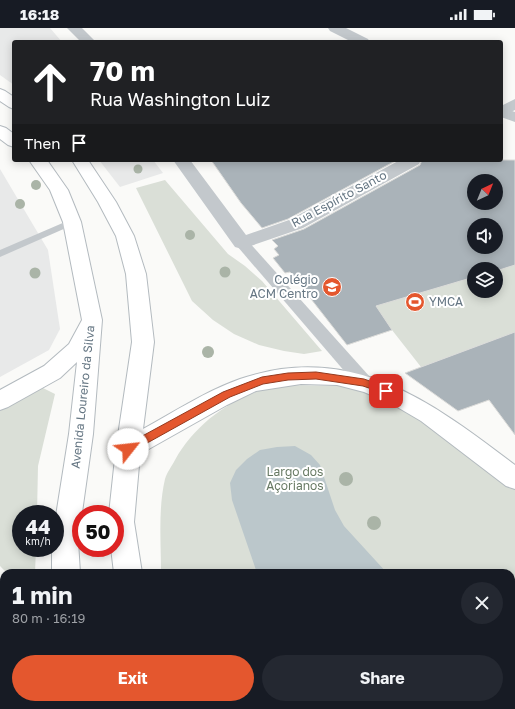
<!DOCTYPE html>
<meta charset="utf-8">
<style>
:root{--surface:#171b24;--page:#242831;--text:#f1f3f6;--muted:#9ea1a6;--accent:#e4572e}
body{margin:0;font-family:"Golos Text",sans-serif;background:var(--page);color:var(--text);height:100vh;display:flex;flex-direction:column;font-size:15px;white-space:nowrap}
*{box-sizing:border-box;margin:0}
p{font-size:13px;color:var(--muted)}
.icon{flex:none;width:22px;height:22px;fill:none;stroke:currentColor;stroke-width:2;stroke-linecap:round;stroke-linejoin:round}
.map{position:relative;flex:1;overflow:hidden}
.details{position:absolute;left:0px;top:541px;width:515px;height:140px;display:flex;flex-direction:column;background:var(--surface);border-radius:12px 12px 0 0;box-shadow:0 2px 10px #0003}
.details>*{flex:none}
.hud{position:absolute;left:12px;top:12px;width:491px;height:122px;border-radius:4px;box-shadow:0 2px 10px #0003;background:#202124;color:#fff;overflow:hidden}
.needle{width:26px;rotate:43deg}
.controls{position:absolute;left:467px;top:146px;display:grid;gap:8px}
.controls a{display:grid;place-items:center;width:36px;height:36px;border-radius:50%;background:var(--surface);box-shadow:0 2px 10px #0003;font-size:20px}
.speed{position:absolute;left:12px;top:477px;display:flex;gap:8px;font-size:20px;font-weight:700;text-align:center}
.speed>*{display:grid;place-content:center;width:52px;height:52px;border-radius:50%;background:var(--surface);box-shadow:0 2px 10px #0003;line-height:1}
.speed small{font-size:10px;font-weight:400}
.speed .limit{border:6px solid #d22;background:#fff;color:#111}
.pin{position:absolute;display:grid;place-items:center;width:34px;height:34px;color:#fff;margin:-17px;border-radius:8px;box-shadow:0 2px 6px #0006}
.me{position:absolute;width:44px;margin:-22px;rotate:61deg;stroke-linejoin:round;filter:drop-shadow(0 0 3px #0008)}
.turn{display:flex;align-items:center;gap:14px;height:84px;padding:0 12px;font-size:18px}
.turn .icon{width:52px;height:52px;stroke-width:2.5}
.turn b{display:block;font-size:28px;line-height:34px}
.then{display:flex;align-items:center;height:38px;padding:0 12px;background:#0003;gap:8px;font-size:15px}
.round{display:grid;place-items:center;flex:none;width:42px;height:42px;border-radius:21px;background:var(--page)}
.head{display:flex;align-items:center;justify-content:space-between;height:68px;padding:0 12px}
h1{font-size:24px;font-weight:700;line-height:30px}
.button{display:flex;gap:8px;margin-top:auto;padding:8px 12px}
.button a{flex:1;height:46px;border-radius:24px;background:var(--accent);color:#fff;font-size:16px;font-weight:700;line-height:46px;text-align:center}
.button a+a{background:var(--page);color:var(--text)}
.status{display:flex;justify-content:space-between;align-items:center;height:28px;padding:0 20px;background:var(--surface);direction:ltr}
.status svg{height:11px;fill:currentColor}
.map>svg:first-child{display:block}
.built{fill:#e8e9e9}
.green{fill:#dadfd7;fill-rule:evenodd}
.water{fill:#bbc7cb}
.building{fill:#aab3b9;stroke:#dcdcda;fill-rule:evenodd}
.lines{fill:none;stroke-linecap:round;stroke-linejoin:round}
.secondary-casing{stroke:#b3babf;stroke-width:2}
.service{fill:#c3c8cc;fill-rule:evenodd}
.pedestrian{fill:#c3c8cc;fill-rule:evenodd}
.minor{fill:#c3c8cc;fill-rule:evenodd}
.tertiary{fill:#c3c8cc;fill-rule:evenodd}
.secondary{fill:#fff;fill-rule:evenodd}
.tree{fill:#aab4a7}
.route{fill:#e4572e;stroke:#94391e}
.labels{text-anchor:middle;stroke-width:4;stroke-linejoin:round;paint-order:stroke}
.street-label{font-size:12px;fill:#657683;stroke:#fff}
.poi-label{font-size:12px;fill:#657683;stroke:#fff;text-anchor:end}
.park-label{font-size:12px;fill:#687a64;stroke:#fff}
</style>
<div class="status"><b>16:18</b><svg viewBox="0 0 49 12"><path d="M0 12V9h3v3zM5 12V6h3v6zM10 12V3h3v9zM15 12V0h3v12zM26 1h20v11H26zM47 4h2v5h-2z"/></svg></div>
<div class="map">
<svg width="515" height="681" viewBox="0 0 515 681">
<rect width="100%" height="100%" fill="#fafaf8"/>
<g class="built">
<polygon points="0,0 50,0 62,14 14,14 14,57 0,47"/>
<polygon points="99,132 153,132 163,145 120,159"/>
<polygon points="0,141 48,222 60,301 49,322 0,349"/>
</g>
<g class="green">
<polygon points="165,152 228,226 245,238 262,253 322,323 304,326 284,323 259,317 234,306 213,292 192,273 136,160"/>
<path d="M302,217L474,219L515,237V304L421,339L392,302L347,317L290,244L285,245L273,230ZM474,241H496V263H474Z"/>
<path d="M288,357L339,358L356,361L410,382L515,461V681H197L196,677H511V545H161C161,514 158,481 165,451C167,444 172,438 175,432C194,398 227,373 264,361C271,358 280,358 288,357Z"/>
<polygon points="41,359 55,366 38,438 37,486 21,486 21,520 36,520 35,545 7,545 0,538 0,383"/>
<polygon points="0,606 4,616 4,677 29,677 30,681 0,681"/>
</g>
<g class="water">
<polygon points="295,418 311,427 320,437 335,482 344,498 387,545 257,545 232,472 230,455 236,442 247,431 260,422 277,419"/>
<polygon points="284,677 432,677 433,681 286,681"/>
</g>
<g class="building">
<polygon points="211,132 397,132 288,191 262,200 241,175"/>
<path d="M422,132H515V237L496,243V241H474V249L376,278L392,302L347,317L290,244L285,245L273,230L279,227L274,221L278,218L272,212L304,201L420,137ZM474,153H496V175H474ZM474,197H496V219H474Z"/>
<polygon points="515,304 515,407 489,372 458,383 405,345"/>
</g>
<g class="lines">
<defs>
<g id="secondary">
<polygon points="0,61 5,63 14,69 14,81 9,79 0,73"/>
<polygon points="0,98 6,100 14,106 14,119 8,117 0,111"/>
<polygon points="29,132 47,132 68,162 81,194 102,292 93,406 78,513 80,545 52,545 52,520 55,520 55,494 69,406 77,334 60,350 8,379 0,382 0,362 44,338 69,316 82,292 63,194 50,162"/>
<path d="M72,132H88L116,174L134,208L146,246L154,314L143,401C174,384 206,363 240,351C351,313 431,373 515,437V461L506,458L421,393L392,376L364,364L337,357L301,356L256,363L227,377L140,426L134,494L142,545H114L111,520H115V486H109L116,421L132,314L126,246L116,208L98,174Z"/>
<polygon points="0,561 4,562 4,592 0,591"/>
<polygon points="52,677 106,677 106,681 53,681"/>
<polygon points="148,677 178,677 179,681 149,681"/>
</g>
</defs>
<use href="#secondary" class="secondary-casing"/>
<polygon class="service" points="72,191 75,192 77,194 75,196 0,229 0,222"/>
<g class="pedestrian">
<polygon points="242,210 247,212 370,349 373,354 370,359 364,361 358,359 237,218 235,215 237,212"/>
<polygon points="515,555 515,575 511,576 511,556"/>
</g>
<g class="minor">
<polygon points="67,0 82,0 96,14 81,14"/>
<polygon points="515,71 515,82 501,89 501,78"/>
<polygon points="173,132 190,132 246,207 289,192 400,132 421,132 419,136 303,200 242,221 235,219"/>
</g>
<g class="tertiary">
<polygon points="328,0 346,0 368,11 370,14 352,14 330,3"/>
<polygon points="501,79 515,84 515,94 501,89"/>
</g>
<use href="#secondary" class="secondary"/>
</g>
<g class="tree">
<circle cx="138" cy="141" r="4.5"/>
<circle cx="36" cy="157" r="5"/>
<circle cx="20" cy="176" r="5"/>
<circle cx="190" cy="207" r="5"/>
<circle cx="225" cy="244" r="5.5"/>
<circle cx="35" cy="245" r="5.5"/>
<circle cx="208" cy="324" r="6"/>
<circle cx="346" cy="451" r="7"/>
<circle cx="374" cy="495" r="7"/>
</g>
<polygon class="route" points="316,344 364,351 389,360 390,363 386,366 363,358 316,351 288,352 263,356 230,369 131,424 124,424 123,421 124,418 223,364 262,349 288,345"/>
<defs>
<symbol id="school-disc" viewBox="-11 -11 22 22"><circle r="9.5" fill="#e4572e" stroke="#fff"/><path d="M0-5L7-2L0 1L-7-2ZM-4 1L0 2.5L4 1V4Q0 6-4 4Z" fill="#fff"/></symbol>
<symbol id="stadium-disc" viewBox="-11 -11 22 22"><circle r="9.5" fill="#e4572e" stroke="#fff"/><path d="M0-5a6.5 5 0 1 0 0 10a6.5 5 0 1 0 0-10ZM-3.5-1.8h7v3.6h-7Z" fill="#fff"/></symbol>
</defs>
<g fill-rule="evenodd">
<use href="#school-disc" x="321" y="248" width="22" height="22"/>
<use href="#stadium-disc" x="404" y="263" width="22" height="22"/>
</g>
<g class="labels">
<g class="street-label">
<text transform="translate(339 171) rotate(-28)" y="4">Rua Espírito Santo</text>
<text transform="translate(83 369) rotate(-84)" y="4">Avenida Loureiro da Silva</text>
</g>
<g class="poi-label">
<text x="318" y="256">Colégio<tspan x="318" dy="14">ACM Centro</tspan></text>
<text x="429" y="278" text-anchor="start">YMCA</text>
</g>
<g class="park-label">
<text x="295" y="448">Largo dos<tspan x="295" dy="14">Açorianos</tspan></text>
</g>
</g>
</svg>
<div class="controls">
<a><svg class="needle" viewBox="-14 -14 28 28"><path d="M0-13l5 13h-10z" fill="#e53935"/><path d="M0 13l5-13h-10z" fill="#9ea1a6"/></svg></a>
<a><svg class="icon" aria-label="sound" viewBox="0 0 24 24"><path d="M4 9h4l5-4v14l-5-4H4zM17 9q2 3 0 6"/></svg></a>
<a><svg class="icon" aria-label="layers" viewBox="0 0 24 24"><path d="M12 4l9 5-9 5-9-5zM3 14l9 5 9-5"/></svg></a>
</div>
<div class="speed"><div>44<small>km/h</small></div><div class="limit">50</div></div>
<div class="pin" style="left:386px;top:363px;background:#d93025"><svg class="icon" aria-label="arrive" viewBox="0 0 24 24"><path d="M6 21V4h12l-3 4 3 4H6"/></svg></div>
<svg class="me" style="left:128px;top:421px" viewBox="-20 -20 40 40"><circle r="19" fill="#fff"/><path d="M0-13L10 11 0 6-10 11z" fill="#e4572e"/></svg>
<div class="hud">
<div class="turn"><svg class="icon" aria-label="ahead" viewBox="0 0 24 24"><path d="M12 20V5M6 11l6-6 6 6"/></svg><div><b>70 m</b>Rua Washington Luiz</div></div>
<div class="then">Then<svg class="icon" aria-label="arrive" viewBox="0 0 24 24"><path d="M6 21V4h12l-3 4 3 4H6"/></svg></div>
</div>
<section class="details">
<div class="head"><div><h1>1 min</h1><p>80 m · 16:19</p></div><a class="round"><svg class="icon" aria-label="close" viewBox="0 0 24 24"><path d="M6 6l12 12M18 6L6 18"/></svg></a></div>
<div class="button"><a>Exit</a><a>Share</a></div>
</section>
</div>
